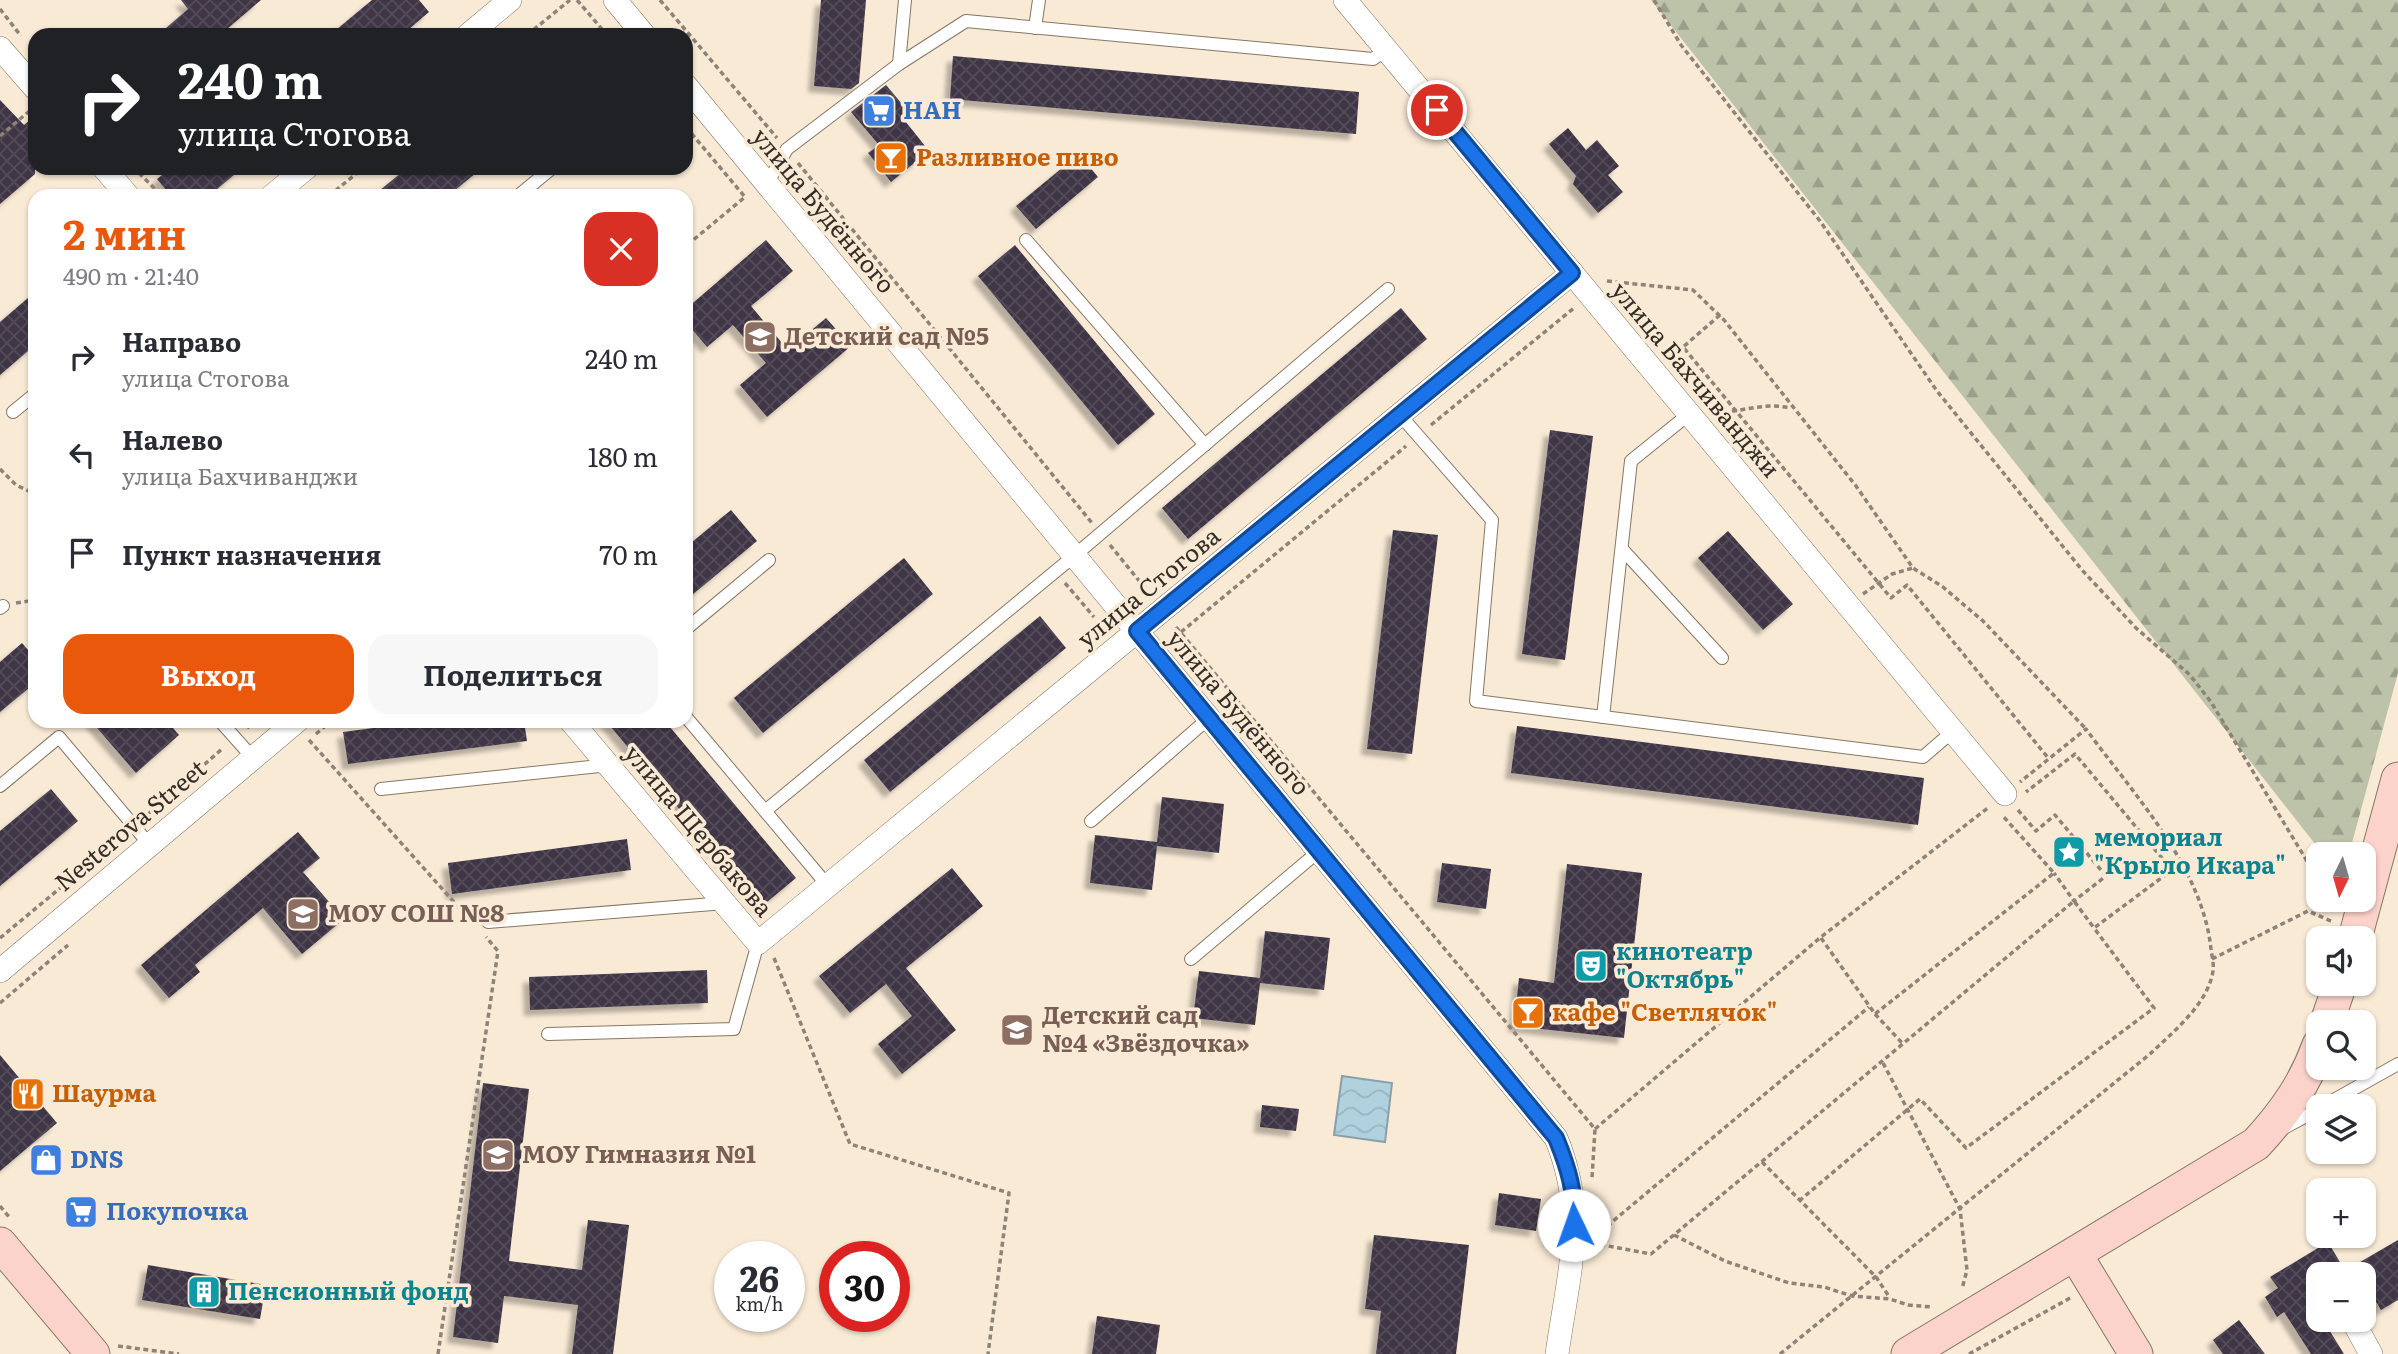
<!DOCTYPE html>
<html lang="ru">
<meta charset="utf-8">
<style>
:root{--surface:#fff;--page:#f7f7f7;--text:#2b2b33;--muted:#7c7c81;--accent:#ea580c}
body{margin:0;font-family:Literata,serif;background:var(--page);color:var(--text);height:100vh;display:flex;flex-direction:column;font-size:26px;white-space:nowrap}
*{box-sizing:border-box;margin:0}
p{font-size:23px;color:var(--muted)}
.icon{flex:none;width:38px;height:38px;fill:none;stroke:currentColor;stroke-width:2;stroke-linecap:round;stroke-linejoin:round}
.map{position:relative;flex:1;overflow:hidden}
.sheet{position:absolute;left:28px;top:189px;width:665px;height:539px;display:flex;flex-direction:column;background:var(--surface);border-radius:21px;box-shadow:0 2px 5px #0004}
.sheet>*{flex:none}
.top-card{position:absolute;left:28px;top:28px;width:665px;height:147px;border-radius:21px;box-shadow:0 2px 5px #0004;background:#202124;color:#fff;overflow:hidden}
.needle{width:46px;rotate:185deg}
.buttons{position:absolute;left:2306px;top:842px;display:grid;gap:14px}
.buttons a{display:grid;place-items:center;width:70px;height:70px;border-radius:14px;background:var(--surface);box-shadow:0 2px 5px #0004;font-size:35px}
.speed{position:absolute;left:714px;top:1241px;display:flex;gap:14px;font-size:35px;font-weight:700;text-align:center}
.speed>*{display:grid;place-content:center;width:91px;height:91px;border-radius:50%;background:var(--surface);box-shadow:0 2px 5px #0004;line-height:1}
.speed small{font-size:18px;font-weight:400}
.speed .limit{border:10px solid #d22;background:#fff;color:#111}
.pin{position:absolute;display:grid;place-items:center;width:60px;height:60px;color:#fff;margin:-30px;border:4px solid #fff;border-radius:50%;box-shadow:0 2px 7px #0007}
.me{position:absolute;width:77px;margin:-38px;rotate:357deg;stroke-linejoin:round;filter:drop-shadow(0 0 5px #0008)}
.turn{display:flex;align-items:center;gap:24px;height:147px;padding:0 35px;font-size:32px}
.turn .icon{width:91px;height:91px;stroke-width:2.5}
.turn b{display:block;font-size:49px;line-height:60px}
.round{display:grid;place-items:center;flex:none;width:74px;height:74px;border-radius:21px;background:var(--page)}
.head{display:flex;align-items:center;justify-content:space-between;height:119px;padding:0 35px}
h1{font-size:42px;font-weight:700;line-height:52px;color:var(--accent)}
.button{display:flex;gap:14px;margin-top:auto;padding:14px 35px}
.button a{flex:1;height:80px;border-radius:21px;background:var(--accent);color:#fff;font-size:28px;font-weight:700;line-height:80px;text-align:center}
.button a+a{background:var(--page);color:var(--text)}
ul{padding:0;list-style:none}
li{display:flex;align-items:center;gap:21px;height:98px;padding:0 35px}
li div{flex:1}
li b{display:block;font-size:26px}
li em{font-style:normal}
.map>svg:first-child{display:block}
.forest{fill:url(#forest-firs)}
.water{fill:url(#water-waves);stroke:#8aa0a8;stroke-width:2}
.building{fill:url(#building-cross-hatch);filter:url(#shadow)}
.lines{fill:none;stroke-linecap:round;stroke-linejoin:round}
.lane-casing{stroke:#847765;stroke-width:14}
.street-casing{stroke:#847765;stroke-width:24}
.secondary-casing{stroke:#847765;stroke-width:35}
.path{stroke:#8d8376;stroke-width:3.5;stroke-dasharray:5 3.5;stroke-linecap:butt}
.lane{stroke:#fff;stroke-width:12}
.street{stroke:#fff;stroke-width:23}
.secondary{stroke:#fcd3ca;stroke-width:33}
.route-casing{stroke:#114b97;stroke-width:18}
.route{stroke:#1a73e8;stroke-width:12}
.labels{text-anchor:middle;stroke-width:7;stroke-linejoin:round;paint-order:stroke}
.shop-label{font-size:24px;font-weight:bold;fill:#366cbe;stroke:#f9ead6;text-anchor:start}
.food-label{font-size:24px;font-weight:bold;fill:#c56008;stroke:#f9ead6;text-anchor:start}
.street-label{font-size:24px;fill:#332d26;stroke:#f9ead6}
.education-label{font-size:24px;font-weight:bold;fill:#785e54;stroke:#f9ead6;text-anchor:start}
.culture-label{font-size:24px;font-weight:bold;fill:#0d838f;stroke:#f9ead6;text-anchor:start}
</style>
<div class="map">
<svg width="2398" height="1354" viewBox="0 0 2398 1354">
<defs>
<pattern id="forest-firs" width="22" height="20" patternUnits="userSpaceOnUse" patternTransform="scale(1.75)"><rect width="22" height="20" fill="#bcc3a9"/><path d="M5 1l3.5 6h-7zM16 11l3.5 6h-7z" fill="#999f89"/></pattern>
<pattern id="water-waves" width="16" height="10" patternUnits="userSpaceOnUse" patternTransform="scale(1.75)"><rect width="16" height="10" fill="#b0d2df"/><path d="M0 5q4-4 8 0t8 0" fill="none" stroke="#98b5bf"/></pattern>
<pattern id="building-cross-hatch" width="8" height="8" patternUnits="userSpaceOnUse" patternTransform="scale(1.75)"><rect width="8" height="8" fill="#3f3646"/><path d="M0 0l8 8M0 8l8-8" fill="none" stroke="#534b58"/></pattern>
<filter id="shadow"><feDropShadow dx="-6" dy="6" stdDeviation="2" flood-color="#0004"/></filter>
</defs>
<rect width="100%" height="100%" fill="#f9ead6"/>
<polygon class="forest" points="1651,0 2398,0 2398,673 2349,854 2323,854"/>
<polygon class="water" points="1342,1076 1392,1083 1385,1142 1334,1135"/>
<g class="building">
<polygon points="181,0 261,0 220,35 158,35 188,9"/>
<polygon points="372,0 419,0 429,12 402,35 330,35"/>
<polygon points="821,0 866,0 859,83 851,89 814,86"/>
<polygon points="953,56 1359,92 1356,134 950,99"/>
<polygon points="886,85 908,111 902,117 929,151 891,182 868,153 879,145 851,112"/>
<polygon points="0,100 24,125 35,116 35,174 0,204"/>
<polygon points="1568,128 1586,150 1597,140 1619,166 1608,175 1623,192 1598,213 1573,184 1576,176 1549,144"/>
<polygon points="1079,154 1098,177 1036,229 1016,206"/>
<polygon points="171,168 242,168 209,196 171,196 157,179"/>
<polygon points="407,168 482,168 448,196 373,196"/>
<polygon points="766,240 793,271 751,306 788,350 826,318 851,346 767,417 740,385 766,363 733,325 707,347 686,322 686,309"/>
<polygon points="1015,245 1155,414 1118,445 978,276"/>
<polygon points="35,292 35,345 0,375 0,322"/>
<polygon points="1401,308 1427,339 1188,539 1162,508"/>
<polygon points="1550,430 1593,436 1565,660 1522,654"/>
<polygon points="731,510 757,541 686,600 686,547"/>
<polygon points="1393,530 1438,535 1412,754 1367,749"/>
<polygon points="1728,531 1793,604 1763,630 1698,558"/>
<polygon points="904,558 933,594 763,733 734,698"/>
<polygon points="1040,616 1066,648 890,792 864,760"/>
<polygon points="22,643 35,658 35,683 0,712 0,662"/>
<polygon points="91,721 167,721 179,735 136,773"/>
<polygon points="426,721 524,721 527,741 348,764 343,732"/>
<polygon points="606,721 665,721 796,878 761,907"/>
<polygon points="1517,726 1924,778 1918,825 1511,773"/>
<polygon points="51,789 78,821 0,886 0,831"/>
<polygon points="1162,797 1224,804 1219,853 1157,846 1152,890 1090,883 1095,835 1157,842"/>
<polygon points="298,832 320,858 303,872 344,919 302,954 263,908 195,965 200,972 169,998 141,965"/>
<polygon points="627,839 631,870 452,894 448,863"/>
<polygon points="1442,863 1491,869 1486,909 1437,902"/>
<polygon points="1567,864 1642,873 1624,1038 1514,1026 1519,978 1554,983"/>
<polygon points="952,868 983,906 906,968 956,1030 902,1074 878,1044 912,1016 886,984 850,1013 819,976"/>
<polygon points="1265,931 1330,938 1324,990 1260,983 1255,1025 1193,1018 1199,971 1260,978"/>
<polygon points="707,970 708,1003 530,1010 529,977"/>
<polygon points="0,1055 57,1123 0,1171"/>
<polygon points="483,1083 529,1089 509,1261 582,1270 588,1220 629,1225 613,1354 572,1354 578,1305 504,1296 498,1343 453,1337"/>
<polygon points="1262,1105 1299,1109 1296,1131 1260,1127"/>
<polygon points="1499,1193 1541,1199 1536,1231 1495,1225"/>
<polygon points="1374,1235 1469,1245 1456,1354 1376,1354 1381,1311 1365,1309"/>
<polygon points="2398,1240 2398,1300 2381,1310 2364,1282 2364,1274 2360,1274 2355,1265"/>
<polygon points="2328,1242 2347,1274 2319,1274 2319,1320 2323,1320 2344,1354 2311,1354 2284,1312 2277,1317 2265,1297 2278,1288 2270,1277"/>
<polygon points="148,1265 266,1285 260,1319 142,1300"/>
<polygon points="1097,1316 1160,1325 1156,1354 1092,1354"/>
<polygon points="2239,1320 2265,1354 2223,1354 2213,1340"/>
</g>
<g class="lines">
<defs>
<g id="lane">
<polyline points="1035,28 1039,0"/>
<polyline points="899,64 905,0"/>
<polyline points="767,184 787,149 899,64 966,21 1373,59 1386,50"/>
<polyline points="518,196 552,168"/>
<polyline points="1026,240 1205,445"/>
<polyline points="13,412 35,394"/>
<polyline points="1400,415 1492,520 1476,701 1923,757 1952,732"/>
<polyline points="1622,549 1722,658"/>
<polyline points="0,608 3,606"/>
<polyline points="686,629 769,560"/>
<polyline points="686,717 828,886"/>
<polyline points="1603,717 1631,461 1689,414"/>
<polyline points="220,721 253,758"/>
<polyline points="0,786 59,737 149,844"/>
<polyline points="381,789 609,765"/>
<polyline points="765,811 1074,556 1388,289"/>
<polyline points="1091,821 1209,718"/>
<polyline points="488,922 725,903"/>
<polyline points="1191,959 1319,851"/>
<polyline points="548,1034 734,1029 758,943"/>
<polyline points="2323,1106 2398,1064"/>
<polyline points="2282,1129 2319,1109"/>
</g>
<g id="street">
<polyline points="615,0 644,35"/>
<polyline points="1345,0 2005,794"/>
<polyline points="468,35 510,0"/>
<polyline points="0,48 35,88"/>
<path d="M686,86L1556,1138C1588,1214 1568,1275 1557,1354"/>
<polyline points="104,168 128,196"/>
<polyline points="272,196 306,168"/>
<polyline points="571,721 758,943 1572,273"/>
<polyline points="0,971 297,721"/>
<polyline points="2353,1321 2371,1354"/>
</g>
<g id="secondary">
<polyline points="2355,938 2398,779"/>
<polyline points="2327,1022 2340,984"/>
<polyline points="0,1244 93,1354"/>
<polyline points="2075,1254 2136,1354"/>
<path d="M1908,1354L2256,1144C2284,1114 2305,1084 2319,1045"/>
</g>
</defs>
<use href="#lane" class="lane-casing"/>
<use href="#street" class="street-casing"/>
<use href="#secondary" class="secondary-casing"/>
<g class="path">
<polyline points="577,0 607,35"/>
<polyline points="660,0 777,138"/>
<polyline points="1654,0 1681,45 1820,221 1937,391 2082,570 2136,628 2190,675 2211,702 2319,881"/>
<polyline points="0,9 21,36"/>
<polyline points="527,35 570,0"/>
<polyline points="686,127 745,197 686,246"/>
<polyline points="0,136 33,108"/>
<polyline points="798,163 1092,523"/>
<polyline points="139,173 162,196"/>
<polyline points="329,196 363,168"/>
<polyline points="1607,281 1693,290 1724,320 1856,486 1913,568 1943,587 1983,621 2086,729"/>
<polyline points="1720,315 1683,347 1891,598 1907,585 2049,759"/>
<path d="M1715,413C1741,412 1764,402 1790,408"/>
<polyline points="1431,425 1574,308"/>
<polyline points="0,469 16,485 35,494"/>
<polyline points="1110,545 1149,593"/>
<polyline points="1065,583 1094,617"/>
<polyline points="1863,594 1892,574 1913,568"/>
<polyline points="16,603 35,600"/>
<polyline points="1176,627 1595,1129 1592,1178"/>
<polyline points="1181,632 1406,446"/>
<polyline points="247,728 255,721"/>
<polyline points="316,734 331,721"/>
<polyline points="309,740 471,921"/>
<polyline points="2018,810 2036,831 2055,815 2106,876 2074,901 2054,873"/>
<polyline points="147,815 222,749"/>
<polyline points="0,938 123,836"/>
<polyline points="1821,938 1875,1014 2054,873 2002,815"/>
<polyline points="774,958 850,1144 1009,1193 988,1354"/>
<polyline points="2212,959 2308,911 2333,922"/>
<polyline points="0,1003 68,945"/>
<polyline points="1875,1014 1904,1045"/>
<polyline points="1883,1063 1960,1209 1967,1270 1962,1289"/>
<polyline points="1595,1129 1821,937 1989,807"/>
<polyline points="1762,1162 1876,1277 1890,1298"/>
<polyline points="1799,1201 1920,1099 1966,1148 2154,1008 2094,928"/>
<polyline points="0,1206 10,1218"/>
<polyline points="1674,1235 1725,1261 1789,1283 1824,1287 1852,1296 1890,1299 1908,1305 1932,1307"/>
<polyline points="1594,1237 1869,1007"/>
<polyline points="1592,1243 1651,1254 2074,901 2094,928 2172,870 2075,754 2026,792"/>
<polyline points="118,1346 179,1354"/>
<polyline points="438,1354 498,951 486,937"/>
<path d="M1780,1354L2150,1054C2173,1032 2208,1004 2213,971C2214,964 2212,956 2211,949C2202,866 2134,795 2086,729L2020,782"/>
<polyline points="1969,1354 2072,1297"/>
</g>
<use href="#lane" class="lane"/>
<use href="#street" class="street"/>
<use href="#secondary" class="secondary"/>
</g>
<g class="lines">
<defs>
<path id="route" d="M1437,110L1572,273L1137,631L1556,1138C1568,1167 1576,1193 1574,1225"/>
</defs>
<use href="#route" class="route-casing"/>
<use href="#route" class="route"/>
</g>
<defs>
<symbol id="supermarket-square" viewBox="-11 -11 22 22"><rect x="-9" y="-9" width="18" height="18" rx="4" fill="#3f7fe0" stroke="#f9ead6"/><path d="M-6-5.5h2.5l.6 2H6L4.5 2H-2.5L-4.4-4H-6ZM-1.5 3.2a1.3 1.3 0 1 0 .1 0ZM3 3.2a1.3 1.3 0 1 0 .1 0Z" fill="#fff"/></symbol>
<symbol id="bar-square" viewBox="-11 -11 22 22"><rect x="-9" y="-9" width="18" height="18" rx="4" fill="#e8710a" stroke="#f9ead6"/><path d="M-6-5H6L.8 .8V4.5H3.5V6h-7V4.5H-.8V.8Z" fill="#fff"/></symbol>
<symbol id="school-square" viewBox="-11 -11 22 22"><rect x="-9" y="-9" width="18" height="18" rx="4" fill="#8d6e63" stroke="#f9ead6"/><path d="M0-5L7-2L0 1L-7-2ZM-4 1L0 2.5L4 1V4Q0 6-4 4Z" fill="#fff"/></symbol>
<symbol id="sight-square" viewBox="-11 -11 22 22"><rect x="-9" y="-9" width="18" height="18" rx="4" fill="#0f9aa8" stroke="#f9ead6"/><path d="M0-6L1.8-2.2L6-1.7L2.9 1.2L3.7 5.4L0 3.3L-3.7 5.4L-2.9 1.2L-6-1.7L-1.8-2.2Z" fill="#fff"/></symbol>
<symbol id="theatre-square" viewBox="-11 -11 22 22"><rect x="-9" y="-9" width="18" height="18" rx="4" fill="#0f9aa8" stroke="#f9ead6"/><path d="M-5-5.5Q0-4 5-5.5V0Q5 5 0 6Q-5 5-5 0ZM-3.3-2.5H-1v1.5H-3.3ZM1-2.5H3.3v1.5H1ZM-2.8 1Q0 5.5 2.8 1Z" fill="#fff"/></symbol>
<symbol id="restaurant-square" viewBox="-11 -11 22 22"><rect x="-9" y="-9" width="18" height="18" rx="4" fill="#e8710a" stroke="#f9ead6"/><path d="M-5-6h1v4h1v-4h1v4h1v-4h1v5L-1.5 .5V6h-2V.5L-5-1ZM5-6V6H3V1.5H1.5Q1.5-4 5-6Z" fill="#fff"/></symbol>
<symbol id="shop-square" viewBox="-11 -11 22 22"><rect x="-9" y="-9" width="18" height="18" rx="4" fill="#3f7fe0" stroke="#f9ead6"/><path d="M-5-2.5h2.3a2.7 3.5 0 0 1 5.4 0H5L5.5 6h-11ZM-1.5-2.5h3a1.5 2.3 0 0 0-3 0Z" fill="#fff"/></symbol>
<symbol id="building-square" viewBox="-11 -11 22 22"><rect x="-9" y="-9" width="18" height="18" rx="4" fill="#0f9aa8" stroke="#f9ead6"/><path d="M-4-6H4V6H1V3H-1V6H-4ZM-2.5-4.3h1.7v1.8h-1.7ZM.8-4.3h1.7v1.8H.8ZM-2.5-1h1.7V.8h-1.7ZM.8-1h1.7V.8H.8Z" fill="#fff"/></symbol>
</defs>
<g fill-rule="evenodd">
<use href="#supermarket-square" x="860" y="92" width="38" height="38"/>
<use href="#bar-square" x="872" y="139" width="38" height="38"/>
<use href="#school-square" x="741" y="318" width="38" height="38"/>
<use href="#sight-square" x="2050" y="833" width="38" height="38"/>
<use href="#school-square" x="284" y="895" width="38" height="38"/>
<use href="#theatre-square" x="1572" y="947" width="38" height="38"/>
<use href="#bar-square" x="1509" y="994" width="38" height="38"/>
<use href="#school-square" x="998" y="1011" width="38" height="38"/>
<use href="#restaurant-square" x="9" y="1075" width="38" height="38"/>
<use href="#school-square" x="479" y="1136" width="38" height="38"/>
<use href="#shop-square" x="27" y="1141" width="38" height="38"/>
<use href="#supermarket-square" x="62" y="1193" width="38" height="38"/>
<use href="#building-square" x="185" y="1273" width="38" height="38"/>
</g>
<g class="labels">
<g class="shop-label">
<text x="903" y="119">НАН</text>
<text x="70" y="1168">DNS</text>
<text x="106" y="1220">Покупочка</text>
</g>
<g class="food-label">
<text x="916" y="166">Разливное пиво</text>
<text x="1552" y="1021">кафе "Светлячок"</text>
<text x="52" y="1102">Шаурма</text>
</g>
<g class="street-label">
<text transform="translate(823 211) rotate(50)" y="8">улица Будённого</text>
<text transform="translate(1695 380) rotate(50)" y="8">улица Бахчиванджи</text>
<text transform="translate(1149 588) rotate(-39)" y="8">улица Стогова</text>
<text transform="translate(1238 713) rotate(50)" y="8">улица Будённого</text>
<text transform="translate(131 826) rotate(-40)" y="8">Nesterova Street</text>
<text transform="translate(698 831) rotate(50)" y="8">улица Щербакова</text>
</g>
<g class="education-label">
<text x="784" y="345">Детский сад №5</text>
<text x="328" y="922">МОУ СОШ №8</text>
<text x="1042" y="1024">Детский сад<tspan x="1042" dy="28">№4 «Звёздочка»</tspan></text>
<text x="522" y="1163">МОУ Гимназия №1</text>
</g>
<g class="culture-label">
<text x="2094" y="846">мемориал<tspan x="2094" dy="28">"Крыло Икара"</tspan></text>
<text x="1616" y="960">кинотеатр<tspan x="1616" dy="28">"Октябрь"</tspan></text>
<text x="228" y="1300">Пенсионный фонд</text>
</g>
</g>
</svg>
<div class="buttons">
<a><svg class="needle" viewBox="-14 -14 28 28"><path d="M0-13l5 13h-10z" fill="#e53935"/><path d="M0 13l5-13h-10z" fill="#7c7c81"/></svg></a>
<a><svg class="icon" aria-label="sound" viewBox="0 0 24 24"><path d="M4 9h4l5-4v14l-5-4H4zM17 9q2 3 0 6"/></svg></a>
<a><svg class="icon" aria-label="search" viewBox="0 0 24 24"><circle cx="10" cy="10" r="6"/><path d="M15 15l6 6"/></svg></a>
<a><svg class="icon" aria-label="layers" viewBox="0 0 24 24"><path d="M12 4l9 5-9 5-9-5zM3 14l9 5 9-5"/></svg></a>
<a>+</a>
<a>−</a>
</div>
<div class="speed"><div>26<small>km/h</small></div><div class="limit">30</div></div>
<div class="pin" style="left:1437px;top:110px;background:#d93025"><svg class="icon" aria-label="arrive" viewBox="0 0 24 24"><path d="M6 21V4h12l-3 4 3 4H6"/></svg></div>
<svg class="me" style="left:1574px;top:1225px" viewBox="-20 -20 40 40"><circle r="19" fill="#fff"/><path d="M0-13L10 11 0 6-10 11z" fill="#1a73e8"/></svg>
<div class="top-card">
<div class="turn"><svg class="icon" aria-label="right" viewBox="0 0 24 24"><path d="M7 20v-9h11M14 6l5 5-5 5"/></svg><div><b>240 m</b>улица Стогова</div></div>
</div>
<section class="sheet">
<div class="head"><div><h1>2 мин</h1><p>490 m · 21:40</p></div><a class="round" style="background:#d93025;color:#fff"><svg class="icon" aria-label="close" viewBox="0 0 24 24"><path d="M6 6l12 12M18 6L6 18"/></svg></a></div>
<ul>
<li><svg class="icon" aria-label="right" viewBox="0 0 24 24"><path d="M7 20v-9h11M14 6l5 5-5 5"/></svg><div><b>Направо</b><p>улица Стогова</p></div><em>240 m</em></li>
<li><svg class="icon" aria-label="left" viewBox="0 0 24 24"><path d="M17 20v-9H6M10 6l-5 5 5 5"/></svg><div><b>Налево</b><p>улица Бахчиванджи</p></div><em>180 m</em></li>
<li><svg class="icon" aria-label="arrive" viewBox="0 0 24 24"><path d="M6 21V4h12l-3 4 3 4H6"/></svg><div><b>Пункт назначения</b></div><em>70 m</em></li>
</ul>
<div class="button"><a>Выход</a><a>Поделиться</a></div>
</section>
</div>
